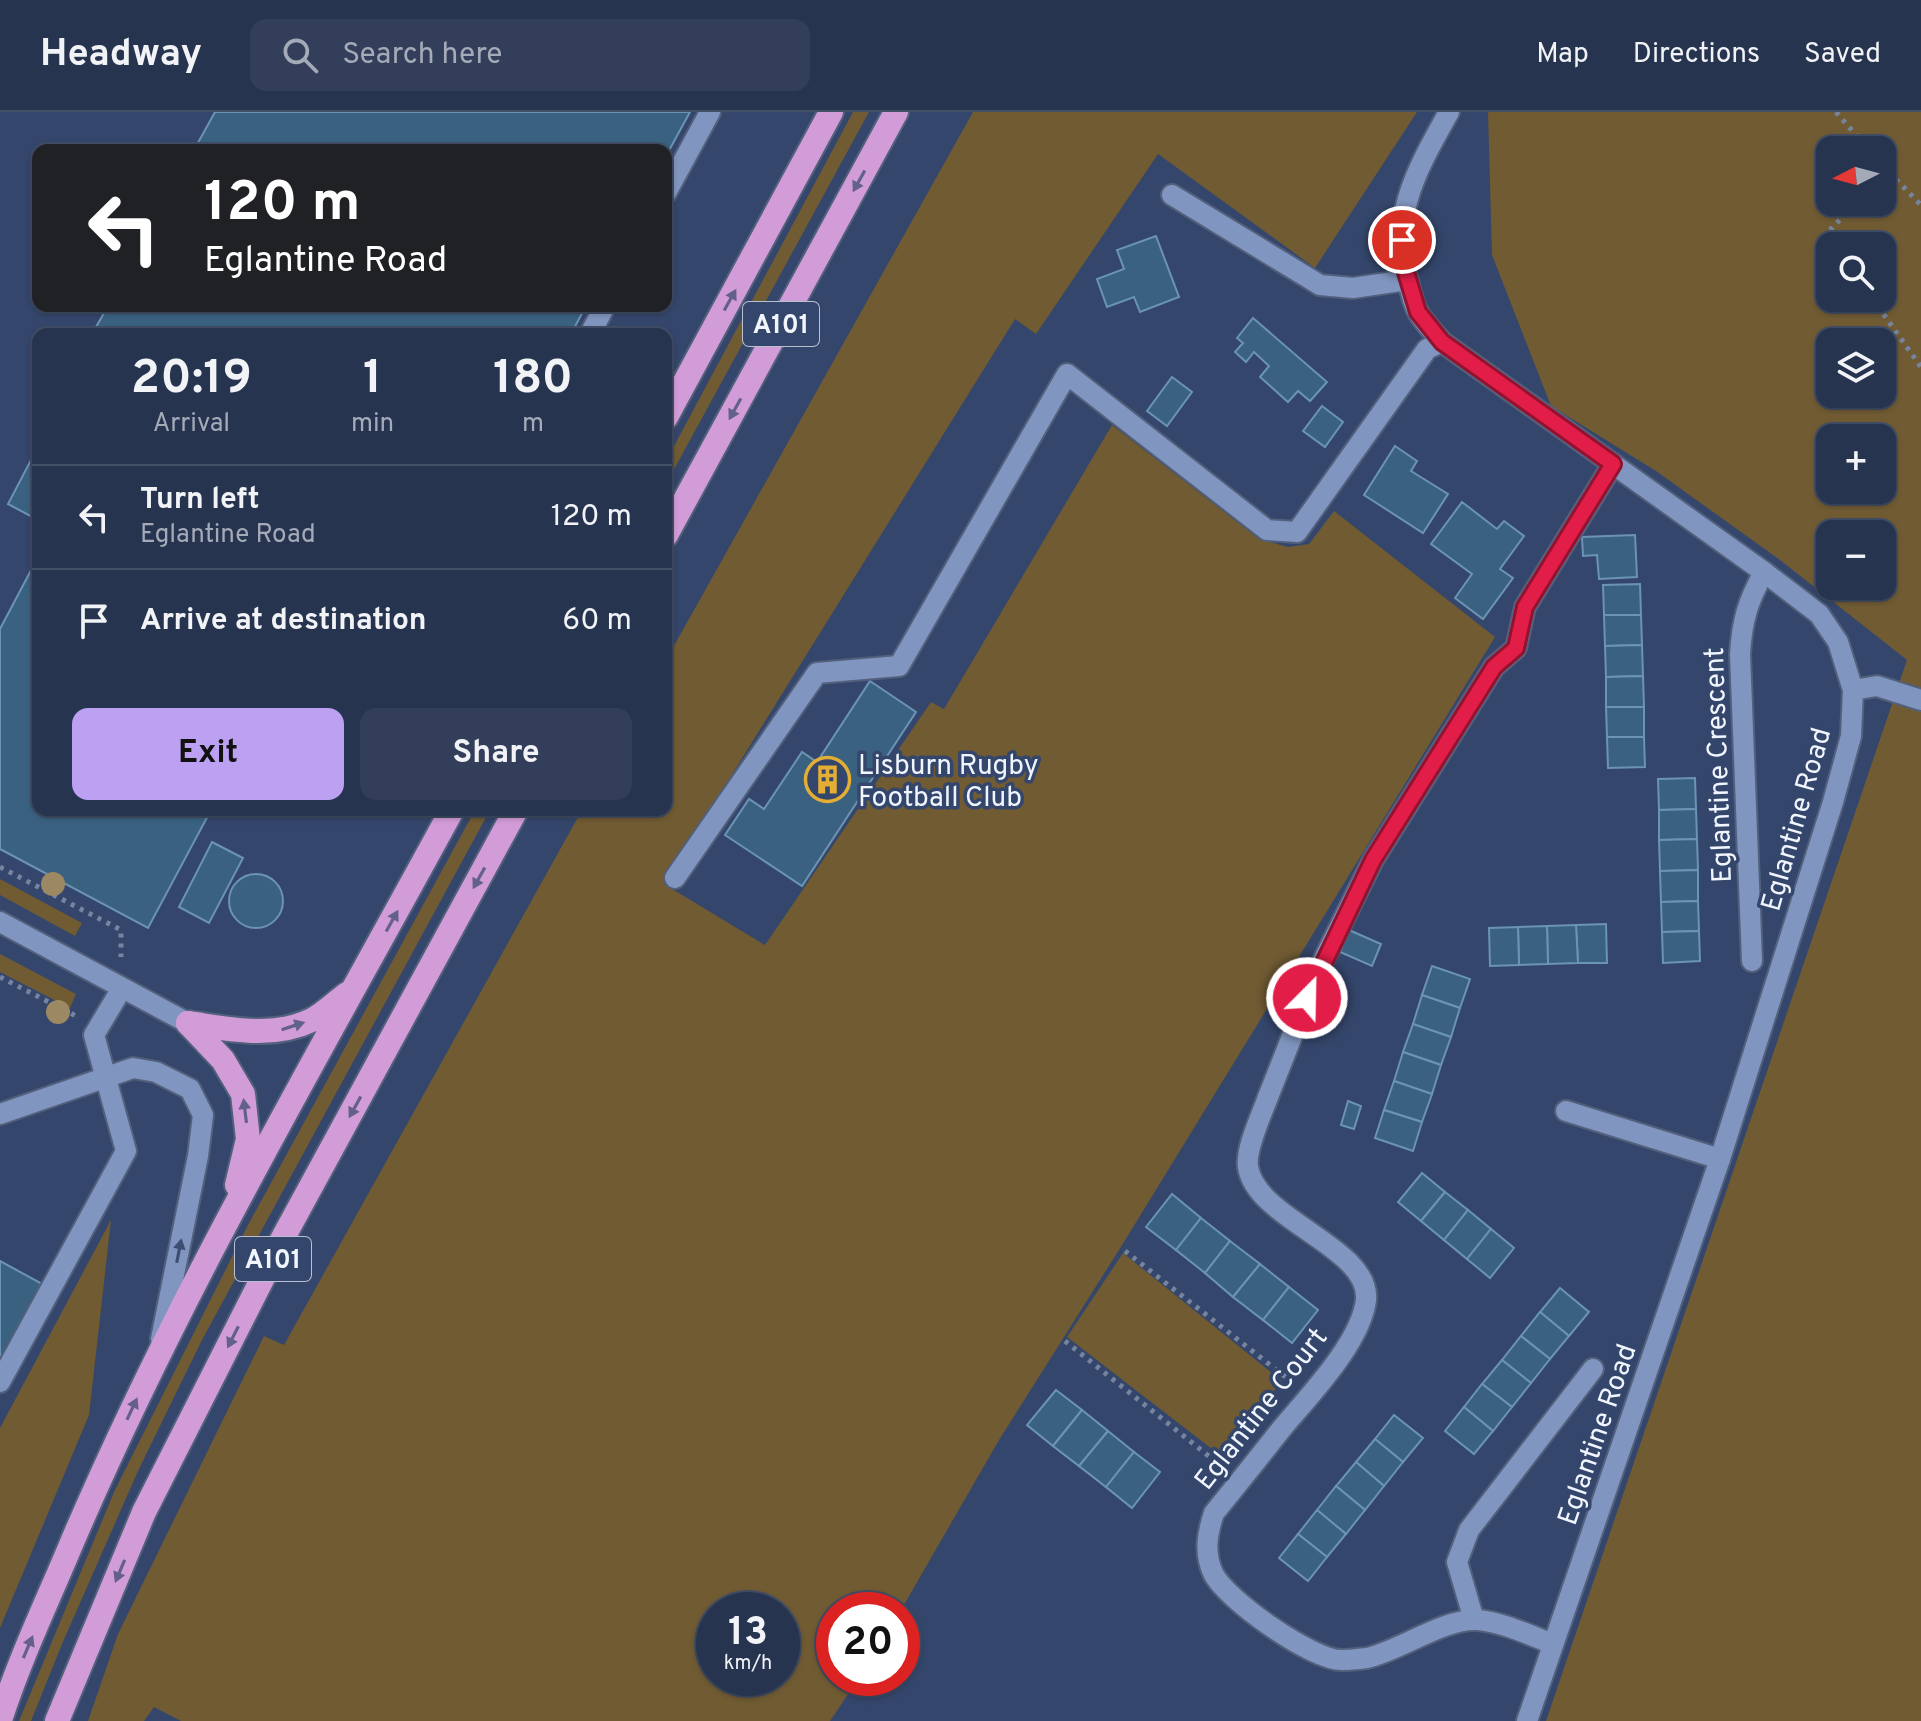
<!DOCTYPE html>
<meta charset="utf-8">
<style>
:root{--surface:#273450;--page:#333f5a;--text:#f1f3f6;--muted:#a4aab7;--line:#434f67;--accent:#bca0f2}
body{margin:0;font-family:Overpass,sans-serif;background:var(--page);color:var(--text);height:100vh;display:flex;flex-direction:column;font-size:30px;white-space:nowrap}
*{box-sizing:border-box;margin:0}
p{font-size:26px;color:var(--muted)}
.icon{flex:none;width:44px;height:44px;fill:none;stroke:currentColor;stroke-width:2;stroke-linecap:round;stroke-linejoin:round}
.map{position:relative;flex:1;overflow:hidden}
.side{position:absolute;left:32px;top:216px;width:640px;height:488px;display:flex;flex-direction:column;background:var(--surface);border-radius:16px;box-shadow:0 2px 6px #0004,0 0 0 2px var(--line)}
.side>*{flex:none}
.guide{position:absolute;left:32px;top:32px;width:640px;height:168px;border-radius:16px;box-shadow:0 2px 6px #0004,0 0 0 2px var(--line);background:#202124;color:#fff;overflow:hidden}
.needle{width:52px;rotate:264deg}
.buttons{position:absolute;left:1816px;top:24px;display:grid;gap:16px}
.buttons a{display:grid;place-items:center;width:80px;height:80px;border-radius:16px;background:var(--surface);box-shadow:0 2px 6px #0004,0 0 0 2px var(--line);font-size:40px}
.speed{position:absolute;left:696px;top:1480px;display:flex;gap:16px;font-size:40px;font-weight:700;text-align:center}
.speed>*{display:grid;place-content:center;width:104px;height:104px;border-radius:50%;background:var(--surface);box-shadow:0 2px 6px #0004,0 0 0 2px var(--line);line-height:1}
.speed small{font-size:20px;font-weight:400}
.speed .limit{border:12px solid #d22;background:#fff;color:#111}
.pin{position:absolute;display:grid;place-items:center;width:68px;height:68px;color:#fff;margin:-34px;border:4px solid #fff;border-radius:50%;box-shadow:0 2px 8px #0007}
.me{position:absolute;width:88px;margin:-44px;rotate:23deg;stroke-linejoin:round;filter:drop-shadow(0 0 6px #0008)}
.turn{display:flex;align-items:center;gap:28px;height:168px;padding:0 40px;font-size:36px}
.turn .icon{width:104px;height:104px;stroke-width:2.5}
.turn b{display:block;font-size:56px;line-height:68px}
.eta{display:flex;justify-content:space-evenly;align-items:center;height:136px;text-align:center}
.eta b{font-size:48px;font-weight:700;line-height:56px}
.cta{display:flex;gap:16px;margin-top:auto;padding:16px 40px}
.cta a{flex:1;height:92px;border-radius:16px;background:var(--accent);color:#111;font-size:32px;font-weight:700;line-height:92px;text-align:center}
.cta a+a{background:var(--page);color:var(--text)}
ul{padding:0;list-style:none}
li{display:flex;align-items:center;gap:24px;height:104px;padding:0 40px;border-top:2px solid var(--line)}
li div{flex:1}
li b{display:block;font-size:30px}
li em{font-style:normal}
header{display:flex;align-items:center;gap:48px;box-sizing:border-box;height:112px;padding:0 40px;background:var(--surface);border-bottom:2px solid var(--line)}
header strong{font-size:38px}
nav{display:flex;gap:44px;margin-inline-start:auto;font-size:28px}
.search{width:560px;height:72px;background:var(--page);display:flex;align-items:center;gap:20px;box-sizing:border-box;padding:0 28px;border-radius:16px;color:var(--muted);font-size:30px}
.map>svg:first-child{display:block}
.green{fill:#705b33;fill-rule:evenodd}
.building{fill:#3a6280;stroke:#6b93b4;stroke-width:2}
.lines{fill:none;stroke-linecap:round;stroke-linejoin:round}
.lane-casing{stroke:#52607c;stroke-width:24}
.street-casing{stroke:#52607c;stroke-width:24}
.highway-casing{stroke:#52607c;stroke-width:28}
.path{stroke:#77849f;stroke-width:5;stroke-dasharray:4 6;stroke-linecap:butt}
.lane{stroke:#8095bf;stroke-width:20}
.street{stroke:#8095bf;stroke-width:20}
.highway{stroke:#d29cd8;stroke-width:24}
.tree{fill:#9c8963}
.oneway{fill:#63608c}
.oneway2{fill:#3c4e73}
.route-casing{stroke:#92132f;stroke-width:20}
.route{stroke:#e11d48;stroke-width:14}
.labels{text-anchor:middle;stroke-width:7;stroke-linejoin:round;paint-order:stroke}
.shield{fill:#34466b;stroke:#b8c0d2;stroke-width:2}
.shield-label{font-size:26px;font-weight:bold;fill:#f0f5fe}
.poi-label{font-size:28px;fill:#f0f5fe;stroke:#34466b;text-anchor:start}
.street-label{font-size:28px;fill:#f0f5fe;stroke:#34466b}
</style>
<header>
<strong>Headway</strong>
<div class="search"><svg class="icon" aria-label="search" viewBox="0 0 24 24"><circle cx="10" cy="10" r="6"/><path d="M15 15l6 6"/></svg>Search here</div>
<nav><a>Map</a><a>Directions</a><a>Saved</a></nav>
</header>
<div class="map">
<svg width="1921" height="1609" viewBox="0 0 1921 1609">
<rect width="100%" height="100%" fill="#34466b"/>
<g class="green">
<polygon points="853,0 869,0 666,372 666,349"/>
<path d="M973,0H1417L1315,156L1158,42L1036,222L1015,207L664,772L765,833L931,590L944,597L1112,313L1259,427L1288,435L1309,432L1334,399L1495,525L1124,1130L999,1328L901,1498H834V1566H859L830,1609H181L154,1595L144,1609H88L118,1522L264,1224L284,1233L582,698H666V548ZM714,1498H782V1566H714Z"/>
<path d="M1488,0H1921V1609H1546L1907,548L1780,448L1656,359L1551,294L1492,143ZM1830,38H1882V90H1830ZM1830,134H1882V186H1830ZM1830,230H1882V282H1830ZM1830,326H1882V378H1830ZM1830,422H1882V474H1830Z"/>
<polygon points="475,698 490,698 202,1228 138,1359 62,1532 31,1609 19,1609 114,1380 248,1113"/>
<polygon points="0,767 82,811 75,824 0,783"/>
<polygon points="0,842 76,882 70,896 0,860"/>
<polygon points="111,1108 89,1303 0,1516 0,1316"/>
<polygon points="1123,1141 1282,1269 1221,1344 1067,1225"/>
</g>
<g class="building">
<polygon points="215,0 690,0 666,44 666,38 194,38"/>
<polygon points="1156,124 1179,185 1140,200 1134,185 1107,195 1097,167 1124,157 1117,138"/>
<polygon points="108,194 586,194 571,222 92,222"/>
<polygon points="1253,206 1327,270 1310,289 1298,279 1288,290 1260,265 1269,254 1254,240 1246,250 1235,240 1243,231 1237,226"/>
<polygon points="1172,265 1192,280 1167,314 1147,299"/>
<polygon points="1322,294 1343,310 1325,335 1303,319"/>
<polygon points="1395,334 1417,349 1411,359 1448,382 1423,421 1364,383"/>
<polygon points="32,346 38,349 38,408 8,392"/>
<polygon points="1462,390 1497,417 1504,409 1524,424 1500,457 1513,466 1483,507 1455,486 1472,462 1431,432"/>
<polygon points="1635,423 1637,465 1599,467 1597,443 1583,444 1582,425"/>
<polygon points="38,445 38,698 211,698 148,816 0,737 0,517"/>
<polygon points="1640,472 1641,503 1604,503 1603,473"/>
<polygon points="1604,503 1641,503 1642,533 1605,534"/>
<polygon points="1642,533 1643,564 1606,565 1605,534"/>
<polygon points="1643,564 1644,595 1606,595 1606,565"/>
<polygon points="870,569 916,600 802,774 725,723 749,687 764,697 802,640 817,650"/>
<polygon points="1606,595 1644,595 1644,625 1607,625"/>
<polygon points="1607,625 1644,625 1645,655 1608,656"/>
<polygon points="1695,666 1696,697 1659,698 1658,667"/>
<polygon points="1696,697 1697,727 1659,728 1659,698"/>
<polygon points="1697,727 1698,758 1660,759 1659,728"/>
<polygon points="212,730 243,746 209,811 179,795"/>
<polygon points="1698,758 1698,789 1661,790 1660,759"/>
<circle cx="256" cy="789" r="27"/>
<polygon points="1698,789 1699,819 1662,820 1661,790"/>
<polygon points="1606,812 1607,851 1578,851 1576,813"/>
<polygon points="1576,813 1578,851 1548,852 1547,814"/>
<polygon points="1547,814 1548,852 1519,853 1518,815"/>
<polygon points="1518,815 1519,853 1490,854 1489,816"/>
<polygon points="1349,818 1381,832 1372,854 1340,840"/>
<polygon points="1699,819 1700,849 1663,851 1662,820"/>
<polygon points="1432,854 1470,867 1460,896 1422,883"/>
<polygon points="1422,883 1460,896 1451,925 1413,912"/>
<polygon points="1413,912 1451,925 1441,953 1403,940"/>
<polygon points="1403,940 1441,953 1432,982 1394,969"/>
<polygon points="1394,969 1432,982 1422,1010 1384,998"/>
<polygon points="1348,989 1361,994 1354,1017 1341,1013"/>
<polygon points="1384,998 1422,1010 1413,1039 1375,1026"/>
<polygon points="1422,1061 1445,1080 1421,1109 1398,1090"/>
<polygon points="1445,1080 1468,1098 1444,1128 1421,1109"/>
<polygon points="1172,1082 1201,1106 1176,1138 1146,1115"/>
<polygon points="1468,1098 1491,1117 1467,1147 1444,1128"/>
<polygon points="1201,1106 1230,1129 1205,1161 1176,1138"/>
<polygon points="1491,1117 1514,1136 1490,1166 1467,1147"/>
<polygon points="1230,1129 1260,1152 1233,1185 1205,1161"/>
<polygon points="0,1149 44,1173 0,1253"/>
<polygon points="1260,1152 1289,1175 1263,1208 1233,1185"/>
<polygon points="1289,1175 1318,1198 1292,1231 1263,1208"/>
<polygon points="1560,1176 1589,1200 1569,1224 1540,1200"/>
<polygon points="1540,1200 1569,1224 1550,1247 1521,1224"/>
<polygon points="1521,1224 1550,1247 1531,1271 1502,1248"/>
<polygon points="1502,1248 1531,1271 1512,1295 1482,1272"/>
<polygon points="1482,1272 1512,1295 1493,1319 1464,1295"/>
<polygon points="1056,1278 1082,1298 1053,1334 1027,1313"/>
<polygon points="1464,1295 1493,1319 1474,1342 1445,1319"/>
<polygon points="1082,1298 1108,1319 1079,1354 1053,1334"/>
<polygon points="1394,1303 1423,1326 1403,1350 1375,1327"/>
<polygon points="1108,1319 1134,1340 1106,1375 1079,1354"/>
<polygon points="1375,1327 1403,1350 1384,1374 1356,1350"/>
<polygon points="1134,1340 1160,1360 1132,1396 1106,1375"/>
<polygon points="1356,1350 1384,1374 1365,1398 1336,1374"/>
<polygon points="1336,1374 1365,1398 1346,1422 1317,1398"/>
<polygon points="1317,1398 1346,1422 1327,1445 1298,1422"/>
<polygon points="1298,1422 1327,1445 1308,1469 1279,1446"/>
</g>
<g class="lines">
<defs>
<g id="lane">
<polyline points="666,81 710,0"/>
<polyline points="1172,83 1320,173 1353,176 1407,168"/>
<polyline points="590,222 605,194"/>
<polyline points="1853,578 1877,574 1921,588"/>
<polyline points="675,766 817,561 899,554 1067,262 1267,418 1297,420 1427,237 1442,230"/>
<polyline points="0,810 188,911"/>
<polyline points="1268,985 1317,861 1373,748 1494,555 1516,536 1525,495 1613,352"/>
<polyline points="0,1002 133,956 156,960 190,977 203,1003 198,1044 161,1227"/>
<polyline points="0,1270 126,1039 94,923 122,876"/>
</g>
<g id="street">
<path d="M1449,0C1416,59 1387,108 1410,177C1412,184 1414,194 1418,200C1424,211 1434,220 1442,230L1764,460L1819,502L1838,530L1853,578L1851,624L1833,690L1720,1047L1527,1609"/>
<path d="M1752,849L1740,542C1742,508 1748,489 1764,460"/>
<path d="M1268,985C1262,1002 1245,1037 1248,1055C1256,1108 1371,1135 1366,1188C1361,1230 1310,1283 1283,1315C1260,1344 1237,1373 1214,1401C1207,1422 1204,1441 1213,1461C1225,1487 1314,1550 1343,1548C1350,1548 1359,1547 1367,1546C1399,1539 1445,1506 1477,1508C1503,1510 1529,1523 1553,1532"/>
<polyline points="1566,999 1720,1047"/>
<polyline points="1474,1508 1457,1450 1469,1418 1593,1257"/>
</g>
<g id="highway">
<polyline points="666,305 831,0"/>
<polyline points="666,423 896,0"/>
<polyline points="188,911 223,948 243,982 248,1027 237,1073"/>
<path d="M188,911C230,917 272,927 312,908C324,902 336,890 347,882"/>
<path d="M0,1608C20,1546 48,1488 73,1428C181,1176 321,939 452,698"/>
<polyline points="57,1609 144,1400 284,1124 516,698"/>
</g>
</defs>
<use href="#lane" class="lane-casing"/>
<use href="#street" class="street-casing"/>
<use href="#highway" class="highway-casing"/>
<g class="path">
<polyline points="1836,0 1869,38"/>
<polyline points="1882,53 1921,93"/>
<polyline points="1834,134 1826,122 1857,90"/>
<polyline points="1872,186 1921,255"/>
<polyline points="0,755 121,818 121,845"/>
<polyline points="0,865 76,904"/>
<polyline points="1125,1139 1288,1267"/>
<polyline points="1065,1229 1220,1353"/>
</g>
<use href="#lane" class="lane"/>
<use href="#street" class="street"/>
<use href="#highway" class="highway"/>
</g>
<g class="tree">
<circle cx="53" cy="772" r="12"/>
<circle cx="58" cy="900" r="12"/>
</g>
<defs><path id="oneway-solid" d="M-6-.8H1V-3.2L6.5 0L1 3.2V.8H-6Z" transform="scale(2)"/></defs>
<g class="oneway">
<use href="#oneway-solid" transform="translate(859 69) rotate(119)"/>
<use href="#oneway-solid" transform="translate(730 188) rotate(-61)"/>
<use href="#oneway-solid" transform="translate(735 297) rotate(119)"/>
<use href="#oneway-solid" transform="translate(479 766) rotate(119)"/>
<use href="#oneway-solid" transform="translate(392 809) rotate(-61)"/>
<use href="#oneway-solid" transform="translate(293 914) rotate(-18)"/>
<use href="#oneway-solid" transform="translate(355 995) rotate(119)"/>
<use href="#oneway-solid" transform="translate(245 999) rotate(-97)"/>
<use href="#oneway-solid" transform="translate(233 1225) rotate(117)"/>
<use href="#oneway-solid" transform="translate(132 1297) rotate(-65)"/>
<use href="#oneway-solid" transform="translate(120 1459) rotate(113)"/>
<use href="#oneway-solid" transform="translate(28 1535) rotate(-67)"/>
</g>
<use class="oneway2" href="#oneway-solid" transform="translate(179 1139) rotate(-79)"/>
<g class="lines">
<defs>
<polyline id="route" points="1307,886 1373,748 1494,555 1516,536 1525,495 1613,352 1442,230 1418,200 1401,144 1402,128"/>
</defs>
<use href="#route" class="route-casing"/>
<use href="#route" class="route"/>
</g>
<defs>
<symbol id="building-ring" viewBox="-11 -11 22 22"><circle r="9.5" fill="#34466b" stroke="#e4ae35" stroke-width="1.5"/><path d="M-4-6H4V6H1V3H-1V6H-4ZM-2.5-4.3h1.7v1.8h-1.7ZM.8-4.3h1.7v1.8H.8ZM-2.5-1h1.7V.8h-1.7ZM.8-1h1.7V.8H.8Z" fill="#e4ae35"/></symbol>
</defs>
<g fill-rule="evenodd">
<use href="#building-ring" x="802" y="642" width="51" height="51"/>
</g>
<g class="labels">
<g class="shield">
<rect x="743" y="190" width="76" height="44" rx="6"/>
<rect x="235" y="1125" width="76" height="44" rx="6"/>
</g>
<g class="shield-label">
<text x="781" y="221">A101</text>
<text x="273" y="1156">A101</text>
</g>
<g class="poi-label">
<text x="858" y="662">Lisburn Rugby<tspan x="858" dy="32">Football Club</tspan></text>
</g>
<g class="street-label">
<text transform="translate(1717 653) rotate(-92)" y="10">Eglantine Crescent</text>
<text transform="translate(1795 707) rotate(-74)" y="10">Eglantine Road</text>
<text transform="translate(1260 1296) rotate(-52)" y="10">Eglantine Court</text>
<text transform="translate(1596 1322) rotate(-71)" y="10">Eglantine Road</text>
</g>
</g>
</svg>
<div class="buttons">
<a><svg class="needle" viewBox="-14 -14 28 28"><path d="M0-13l5 13h-10z" fill="#e53935"/><path d="M0 13l5-13h-10z" fill="#a4aab7"/></svg></a>
<a><svg class="icon" aria-label="search" viewBox="0 0 24 24"><circle cx="10" cy="10" r="6"/><path d="M15 15l6 6"/></svg></a>
<a><svg class="icon" aria-label="layers" viewBox="0 0 24 24"><path d="M12 4l9 5-9 5-9-5zM3 14l9 5 9-5"/></svg></a>
<a>+</a>
<a>−</a>
</div>
<div class="speed"><div>13<small>km/h</small></div><div class="limit">20</div></div>
<div class="pin" style="left:1402px;top:128px;background:#d93025"><svg class="icon" aria-label="arrive" viewBox="0 0 24 24"><path d="M6 21V4h12l-3 4 3 4H6"/></svg></div>
<svg class="me" style="left:1307px;top:886px" viewBox="-20 -20 40 40"><circle r="17" fill="#e11d48" stroke="#fff" stroke-width="3"/><path d="M0-11L8 9 0 5-8 9z" fill="#fff"/></svg>
<div class="guide">
<div class="turn"><svg class="icon" aria-label="left" viewBox="0 0 24 24"><path d="M17 20v-9H6M10 6l-5 5 5 5"/></svg><div><b>120 m</b>Eglantine Road</div></div>
</div>
<section class="side">
<div class="eta">
<div><b>20:19</b><p>Arrival</p></div>
<div><b>1</b><p>min</p></div>
<div><b>180</b><p>m</p></div>
</div>
<ul>
<li><svg class="icon" aria-label="left" viewBox="0 0 24 24"><path d="M17 20v-9H6M10 6l-5 5 5 5"/></svg><div><b>Turn left</b><p>Eglantine Road</p></div><em>120 m</em></li>
<li><svg class="icon" aria-label="arrive" viewBox="0 0 24 24"><path d="M6 21V4h12l-3 4 3 4H6"/></svg><div><b>Arrive at destination</b></div><em>60 m</em></li>
</ul>
<div class="cta"><a>Exit</a><a>Share</a></div>
</section>
</div>
